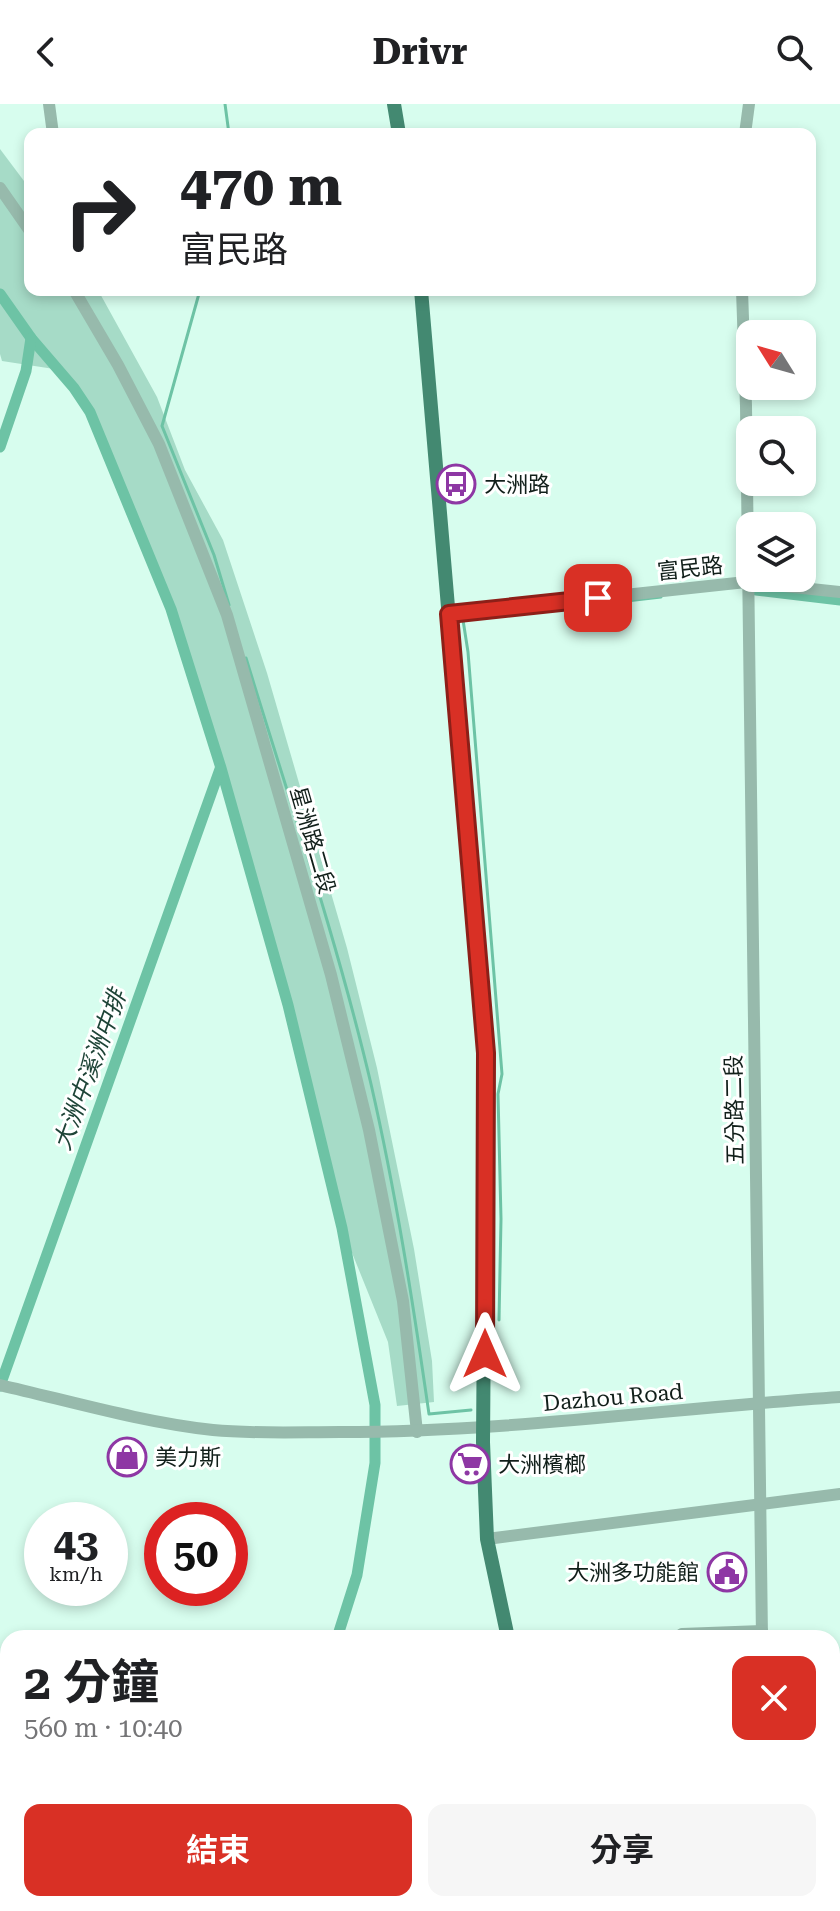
<!DOCTYPE html>
<html lang="zh-TW">
<meta charset="utf-8">
<style>
:root{--surface:#fff;--page:#f6f6f6;--text:#202124;--muted:#757577;--accent:#d93025}
body{margin:0;font-family:"Roboto Serif","Noto Sans TC",serif;background:var(--page);color:var(--text);height:100vh;display:flex;flex-direction:column;font-size:30px;white-space:nowrap}
*{box-sizing:border-box;margin:0}
p{font-size:26px;color:var(--muted)}
.icon{flex:none;width:44px;height:44px;fill:none;stroke:currentColor;stroke-width:2;stroke-linecap:round;stroke-linejoin:round}
.map{position:relative;flex:1;overflow:hidden}
.side{position:absolute;left:0px;top:1526px;width:840px;height:282px;display:flex;flex-direction:column;background:var(--surface);border-radius:24px 24px 0 0;box-shadow:0 4px 12px #0003}
.side>*{flex:none}
.guide{position:absolute;left:24px;top:24px;width:792px;height:168px;border-radius:16px;box-shadow:0 4px 12px #0003;background:#fff;color:var(--text);overflow:hidden}
.needle{width:52px;rotate:307deg}
.tools{position:absolute;left:736px;top:216px;display:grid;gap:16px}
.tools a{display:grid;place-items:center;width:80px;height:80px;border-radius:16px;background:var(--surface);box-shadow:0 4px 12px #0003;font-size:40px}
.speed{position:absolute;left:24px;top:1398px;display:flex;gap:16px;font-size:40px;font-weight:700;text-align:center}
.speed>*{display:grid;place-content:center;width:104px;height:104px;border-radius:50%;background:var(--surface);box-shadow:0 4px 12px #0003;line-height:1}
.speed small{font-size:20px;font-weight:400}
.speed .limit{border:12px solid #d22;background:#fff;color:#111}
.pin{position:absolute;display:grid;place-items:center;width:68px;height:68px;color:#fff;margin:-34px;border-radius:16px;box-shadow:0 4px 12px #0006}
.me{position:absolute;width:88px;margin:-44px;rotate:0deg;stroke-linejoin:round;filter:drop-shadow(0 0 6px #0008)}
.turn{display:flex;align-items:center;gap:28px;height:168px;padding:0 24px;font-size:36px}
.turn .icon{width:104px;height:104px;stroke-width:2.5}
.turn b{display:block;font-size:56px;line-height:68px}
.round{display:grid;place-items:center;flex:none;width:84px;height:84px;border-radius:16px;background:var(--page)}
.summary{display:flex;align-items:center;justify-content:space-between;height:136px;padding:0 24px}
h1{font-size:48px;font-weight:700;line-height:60px}
.action{display:flex;gap:16px;margin-top:auto;padding:16px 24px}
.action a{flex:1;height:92px;border-radius:16px;background:var(--accent);color:#fff;font-size:32px;font-weight:700;line-height:92px;text-align:center}
.action a+a{background:var(--page);color:var(--text)}
header{display:flex;justify-content:space-between;align-items:center;height:104px;padding:0 24px;background:var(--surface);font-size:36px;font-weight:700}
.map>svg:first-child{display:block}
.built{fill:#c5f4e1}
.green{fill:#a6dbc7}
.lines{fill:none;stroke-linecap:round;stroke-linejoin:round}
.stream{stroke:#6dc3a5;stroke-width:3}
.canal{stroke:#6dc3a5;stroke-width:11}
.minor{stroke:#97baac;stroke-width:12}
.major{stroke:#438971;stroke-width:14}
.route-casing{stroke:#8d1f18;stroke-width:20}
.route{stroke:#d93025;stroke-width:14}
.labels{text-anchor:middle;stroke-width:6;stroke-linejoin:round;paint-order:stroke}
.poi-label{font-size:22px;fill:#111f1a;stroke:#fff;text-anchor:start}
.street-label{font-size:22px;fill:#111f1a;stroke:#fff}
.water-label{font-size:24px;font-style:italic;fill:#1e4437;stroke:#fff}
</style>
<header><svg class="icon" aria-label="back" viewBox="0 0 24 24"><path d="M15 5l-7 7 7 7"/></svg>Drivr<svg class="icon" aria-label="search" viewBox="0 0 24 24"><circle cx="10" cy="10" r="6"/><path d="M15 15l6 6"/></svg></header>
<div class="map">
<svg width="840" height="1807" viewBox="0 0 840 1807">
<rect width="100%" height="100%" fill="#d7fdee"/>
<polygon class="built" points="347,1800 555,1800 556,1807 349,1807"/>
<polygon class="green" points="0,45 30,85 30,186 98,186 157,293 185,366 223,436 267,569 347,844 377,964 414,1145 432,1257 434,1298 397,1302 388,1238 342,1124 288,901 221,664 171,505 90,308 73,278 54,265 2,257 0,250"/>
<g class="lines">
<g class="stream">
<polyline points="225,0 229,30"/>
<polyline points="200,186 162,322 214,451 229,501"/>
<path d="M246,554C289,695 337,836 371,980C396,1089 413,1199 429,1310L471,1306"/>
<polyline points="499,1216 501,1115 498,990 502,970 468,548 463,516 661,493"/>
<polyline points="759,1800 760,1807"/>
</g>
<g class="canal">
<polyline points="0,190 31,234 74,284 90,308 171,505 221,664 288,901 342,1124 375,1301 375,1359 357,1471 337,1534"/>
<polyline points="0,343 26,267 31,234"/>
<polyline points="756,486 840,496"/>
<polyline points="0,1282 220,665"/>
<polyline points="326,1800 329,1807"/>
<polyline points="97,1807 104,1800"/>
</g>
<g class="minor">
<polyline points="49,0 53,30"/>
<polyline points="745,30 749,0"/>
<polyline points="0,84 30,127"/>
<polyline points="74,186 118,261 159,340 227,511 331,871 369,1026 403,1197 417,1328"/>
<polyline points="742,186 746,302 762,1534"/>
<polyline points="449,510 746,478 840,488"/>
<path d="M0,1281C70,1297 141,1318 213,1326C254,1330 298,1328 340,1328C508,1328 673,1304 840,1293"/>
<polyline points="487,1435 840,1390"/>
<polyline points="676,1534 682,1530 762,1527"/>
<polyline points="767,1800 767,1807"/>
<polyline points="114,1807 120,1800"/>
</g>
<g class="major">
<polyline points="394,0 399,30"/>
<polyline points="421,186 486,949 483,1338 487,1435 508,1534"/>
<polyline points="575,1800 575,1807"/>
</g>
</g>
<g class="lines">
<defs>
<polyline id="route" points="485,1250 486,949 449,510 598,494"/>
</defs>
<use href="#route" class="route-casing"/>
<use href="#route" class="route"/>
</g>
<defs>
<symbol id="bus-ring" viewBox="-11 -11 22 22"><circle r="9.5" fill="#fff" stroke="#8e37a4" stroke-width="1.5"/><path d="M-5-6H5V4H4V6H2V4H-2V6H-4V4H-5ZM-3.5-4V0h7V-4ZM-3.5 1.2v1.5H-2V1.2ZM2 1.2v1.5H3.5V1.2Z" fill="#8e37a4"/></symbol>
<symbol id="shop-ring" viewBox="-11 -11 22 22"><circle r="9.5" fill="#fff" stroke="#8e37a4" stroke-width="1.5"/><path d="M-5-2.5h2.3a2.7 3.5 0 0 1 5.4 0H5L5.5 6h-11ZM-1.5-2.5h3a1.5 2.3 0 0 0-3 0Z" fill="#8e37a4"/></symbol>
<symbol id="supermarket-ring" viewBox="-11 -11 22 22"><circle r="9.5" fill="#fff" stroke="#8e37a4" stroke-width="1.5"/><path d="M-6-5.5h2.5l.6 2H6L4.5 2H-2.5L-4.4-4H-6ZM-1.5 3.2a1.3 1.3 0 1 0 .1 0ZM3 3.2a1.3 1.3 0 1 0 .1 0Z" fill="#8e37a4"/></symbol>
<symbol id="civic-ring" viewBox="-11 -11 22 22"><circle r="9.5" fill="#fff" stroke="#8e37a4" stroke-width="1.5"/><path d="M-.6-6.5H3V-4.5H.6V-3L4-1V1h2V6H-6V1h2V-1L-.6-3ZM-1.2 2.5V6h2.4V2.5Z" fill="#8e37a4"/></symbol>
</defs>
<g fill-rule="evenodd">
<use href="#bus-ring" x="434" y="358" width="44" height="44"/>
<use href="#shop-ring" x="105" y="1331" width="44" height="44"/>
<use href="#supermarket-ring" x="448" y="1338" width="44" height="44"/>
<use href="#civic-ring" x="705" y="1446" width="44" height="44"/>
</g>
<g class="labels">
<g class="poi-label">
<text x="484" y="388">大洲路</text>
<text x="155" y="1361">美力斯</text>
<text x="498" y="1368">大洲檳榔</text>
<text x="699" y="1476" text-anchor="end">大洲多功能館</text>
</g>
<g class="street-label">
<text transform="translate(690 464) rotate(-6)" y="8">富民路</text>
<text transform="translate(313 736) rotate(74)" y="8">星洲路二段</text>
<text transform="translate(734 1006) rotate(-91)" y="8">五分路二段</text>
<text transform="translate(613 1293) rotate(-5)" y="8">Dazhou Road</text>
</g>
<g class="water-label">
<text transform="translate(90 966) rotate(-70)" y="8">大洲中溪洲中排</text>
</g>
</g>
</svg>
<div class="tools">
<a><svg class="needle" viewBox="-14 -14 28 28"><path d="M0-13l5 13h-10z" fill="#e53935"/><path d="M0 13l5-13h-10z" fill="#757577"/></svg></a>
<a><svg class="icon" aria-label="search" viewBox="0 0 24 24"><circle cx="10" cy="10" r="6"/><path d="M15 15l6 6"/></svg></a>
<a><svg class="icon" aria-label="layers" viewBox="0 0 24 24"><path d="M12 4l9 5-9 5-9-5zM3 14l9 5 9-5"/></svg></a>
</div>
<div class="speed"><div>43<small>km/h</small></div><div class="limit">50</div></div>
<div class="pin" style="left:598px;top:494px;background:#d93025"><svg class="icon" aria-label="arrive" viewBox="0 0 24 24"><path d="M6 21V4h12l-3 4 3 4H6"/></svg></div>
<svg class="me" style="left:485px;top:1250px" viewBox="-20 -20 40 40"><path d="M0-17L14 15 0 8-14 15z" fill="#d93025" stroke="#fff" stroke-width="4"/></svg>
<div class="guide">
<div class="turn"><svg class="icon" aria-label="right" viewBox="0 0 24 24"><path d="M7 20v-9h11M14 6l5 5-5 5"/></svg><div><b>470 m</b>富民路</div></div>
</div>
<section class="side">
<div class="summary"><div><h1>2 分鐘</h1><p>560 m · 10:40</p></div><a class="round" style="background:#d93025;color:#fff"><svg class="icon" aria-label="close" viewBox="0 0 24 24"><path d="M6 6l12 12M18 6L6 18"/></svg></a></div>
<div class="action"><a>結束</a><a>分享</a></div>
</section>
</div>
